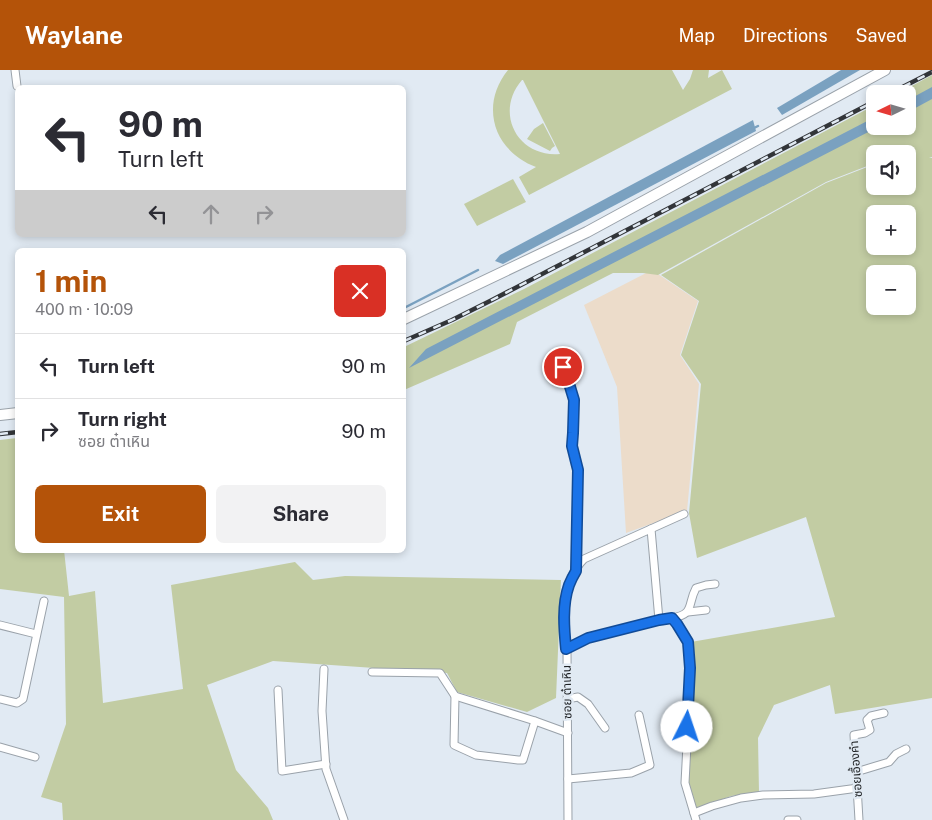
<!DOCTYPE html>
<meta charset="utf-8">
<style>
:root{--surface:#fff;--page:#f2f2f3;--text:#2b2b33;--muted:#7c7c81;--line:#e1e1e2;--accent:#b45309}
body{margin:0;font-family:"Public Sans","Noto Sans Thai",sans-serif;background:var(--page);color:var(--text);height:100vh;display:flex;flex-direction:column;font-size:19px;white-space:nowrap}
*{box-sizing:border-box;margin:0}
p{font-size:16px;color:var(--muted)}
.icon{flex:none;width:28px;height:28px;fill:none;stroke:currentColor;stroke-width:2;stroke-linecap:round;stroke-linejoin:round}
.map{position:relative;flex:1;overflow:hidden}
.side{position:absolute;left:15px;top:178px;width:391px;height:305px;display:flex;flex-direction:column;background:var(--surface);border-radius:8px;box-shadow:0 2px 8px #0003}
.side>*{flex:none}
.guide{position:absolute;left:15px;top:15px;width:391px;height:152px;border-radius:8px;box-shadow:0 2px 8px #0003;background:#fff;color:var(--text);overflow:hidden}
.needle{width:32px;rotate:265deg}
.tools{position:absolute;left:866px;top:15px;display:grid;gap:10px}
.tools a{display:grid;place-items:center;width:50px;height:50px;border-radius:8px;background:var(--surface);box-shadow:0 2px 8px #0003;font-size:25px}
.pin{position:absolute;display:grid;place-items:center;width:42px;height:42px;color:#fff;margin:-21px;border:2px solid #fff;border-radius:50%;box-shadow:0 1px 5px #0007}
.me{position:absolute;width:55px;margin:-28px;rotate:4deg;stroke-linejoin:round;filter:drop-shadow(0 0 4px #0008)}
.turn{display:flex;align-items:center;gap:18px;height:105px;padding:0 20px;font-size:22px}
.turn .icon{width:65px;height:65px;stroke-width:2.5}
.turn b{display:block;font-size:35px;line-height:42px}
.lanes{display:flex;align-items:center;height:48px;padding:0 20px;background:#0003;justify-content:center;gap:25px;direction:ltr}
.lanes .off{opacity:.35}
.round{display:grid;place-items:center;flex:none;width:52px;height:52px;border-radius:8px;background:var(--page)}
.overview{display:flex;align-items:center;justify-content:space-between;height:85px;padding:0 20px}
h1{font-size:30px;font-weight:700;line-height:38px;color:var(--accent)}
.cta{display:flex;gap:10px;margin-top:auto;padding:10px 20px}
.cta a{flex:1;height:58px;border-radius:8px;background:var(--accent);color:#fff;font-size:20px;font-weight:700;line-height:58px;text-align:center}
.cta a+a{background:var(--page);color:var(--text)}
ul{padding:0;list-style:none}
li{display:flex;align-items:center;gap:15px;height:65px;padding:0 20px;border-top:1px solid var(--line)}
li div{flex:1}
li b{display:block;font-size:19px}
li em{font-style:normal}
header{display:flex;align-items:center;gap:30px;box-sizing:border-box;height:70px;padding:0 25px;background:var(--accent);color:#fff}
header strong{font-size:24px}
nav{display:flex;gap:28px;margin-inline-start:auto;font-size:18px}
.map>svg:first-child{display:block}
.commercial{fill:#ecdcca}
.green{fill:#c2cca3;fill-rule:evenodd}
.water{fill:#7aa1c0}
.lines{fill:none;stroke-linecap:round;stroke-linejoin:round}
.stream{stroke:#7aa1c0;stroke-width:2.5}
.minor-casing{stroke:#9aa2aa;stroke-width:9}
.secondary-casing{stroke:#9aa2aa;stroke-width:12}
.minor{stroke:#fff;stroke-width:7}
.secondary{stroke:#fff;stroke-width:10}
.rail-casing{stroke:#323539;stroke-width:4.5}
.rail{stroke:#e1eaf3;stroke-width:2.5;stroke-dasharray:8;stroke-linecap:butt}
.route-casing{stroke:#114b97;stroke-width:12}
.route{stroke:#1a73e8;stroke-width:9}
.labels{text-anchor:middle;stroke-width:5;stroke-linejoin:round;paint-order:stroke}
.street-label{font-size:12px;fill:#1e2124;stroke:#e1eaf3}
</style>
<header>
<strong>Waylane</strong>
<nav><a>Map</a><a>Directions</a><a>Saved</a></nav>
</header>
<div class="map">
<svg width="932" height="750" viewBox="0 0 932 750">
<rect width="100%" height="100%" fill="#e1eaf3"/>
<polygon class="commercial" points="652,200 698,231 680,285 699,314 687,441 626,463 617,317 584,235"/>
<g class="green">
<path d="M508,0H672L683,20L690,9L693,0H709L708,8L722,0L732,19L529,125L519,107L536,97C494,81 479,36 508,0ZM522,10H523L560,84C517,88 494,42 522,10Z"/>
<path d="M932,5V87H929L932,88V628L835,644L830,615L774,635L758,668L759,722L731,726L696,739L688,712L691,572L835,547L806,447L697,488L689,443L701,314L681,285L699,231L661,205L826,113L875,94V116H908V84H875V93L826,112L658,205L643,203H613L517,252L510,274L404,320V277L524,219L875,35V56H908V24H897ZM875,144H908V176H875ZM875,204H908V236H875Z"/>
<polygon points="543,53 555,76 552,78 550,81 527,69 534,59"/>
<polygon points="513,109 526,132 477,156 464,134"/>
<polygon points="17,368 18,480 64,480 69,526 95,521 103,633 183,619 171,515 295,492 313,510 345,506 561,510 556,628 527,642 457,622 447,603 273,591 207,615 236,700 268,738 273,750 63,750 62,733 41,727 66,654 64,527 0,519 0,370"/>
</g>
<g class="water">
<polygon points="841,0 860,0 782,45 777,38"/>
<polygon points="932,17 932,29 908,42 908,30"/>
<polygon points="875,47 875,56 880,56 409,298 426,279"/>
<polygon points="753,50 756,61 503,194 495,191 500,185"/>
</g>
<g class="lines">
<g class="stream">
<polyline points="752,59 758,56"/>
<polyline points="404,238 478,200"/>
</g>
<defs>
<g id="minor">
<polyline points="15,0 17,16"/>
<polyline points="563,297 565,300 574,330 573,363 572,376 578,400 576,498"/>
<polyline points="651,459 659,550"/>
<polyline points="688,542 706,540"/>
<path d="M672,548C695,544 687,535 696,518L706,515L715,514"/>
<polyline points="0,555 36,564"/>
<polyline points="567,579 588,568 659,550 672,548 677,554 688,572 691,598 685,713 696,750"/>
<polyline points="324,599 322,641 326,699 344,750"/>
<polyline points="372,602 440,603 455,626 535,651 568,663"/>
<polyline points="278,620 282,701 326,694"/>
<polyline points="455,626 454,675 476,685 518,690 523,690 535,651"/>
<polyline points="0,629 17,633 23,629 44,531"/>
<polyline points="567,629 578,627 588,634 605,658"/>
<polyline points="0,677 35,687"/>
<polyline points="856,702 889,692 896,684 906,679"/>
<polyline points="568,709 631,703 650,695 639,645"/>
<polyline points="694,743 712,736 741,728 763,725 814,724 858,718"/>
<path d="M568,750L567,579C562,550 562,511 584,489L684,444"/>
<polyline points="788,750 797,750"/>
<polyline points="859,750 854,665 865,663 870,660 867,650 871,646 884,643"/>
</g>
<g id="secondary">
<polyline points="404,249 587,162 885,0"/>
<polyline points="0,345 18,343"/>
</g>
</defs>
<use href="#minor" class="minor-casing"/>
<use href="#secondary" class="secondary-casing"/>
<use href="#minor" class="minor"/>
<use href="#secondary" class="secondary"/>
<defs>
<g id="rail">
<polyline points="889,24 932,2"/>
<polyline points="404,271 452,250 492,230 875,31"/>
<polyline points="0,364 18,362"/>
</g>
</defs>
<use href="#rail" class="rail-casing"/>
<use href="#rail" class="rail"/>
</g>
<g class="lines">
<defs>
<path id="route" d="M563,297L565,300L574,330L573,363L572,376L578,400L576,501C573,506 571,510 569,515C562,535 564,558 566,579L588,568L659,550L672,548L677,554L688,572L690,598L687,657"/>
</defs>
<use href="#route" class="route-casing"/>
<use href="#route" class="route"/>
</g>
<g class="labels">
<g class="street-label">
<text transform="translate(567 622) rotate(-91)" y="4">ซอย ต๋าเหิน</text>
<text transform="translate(856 699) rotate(-94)" y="4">ซอยเอื้องคำ</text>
</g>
</g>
</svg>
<div class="tools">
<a><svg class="needle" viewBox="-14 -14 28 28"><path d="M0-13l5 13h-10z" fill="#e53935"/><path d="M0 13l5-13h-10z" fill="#7c7c81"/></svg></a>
<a><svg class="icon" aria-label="sound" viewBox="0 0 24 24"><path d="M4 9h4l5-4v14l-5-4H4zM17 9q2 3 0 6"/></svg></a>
<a>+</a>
<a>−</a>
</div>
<div class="pin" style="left:563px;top:297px;background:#d93025"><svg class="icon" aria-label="arrive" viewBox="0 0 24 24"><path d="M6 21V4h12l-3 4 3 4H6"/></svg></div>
<svg class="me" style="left:687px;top:657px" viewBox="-20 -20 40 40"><circle r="19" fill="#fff"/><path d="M0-13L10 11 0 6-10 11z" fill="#1a73e8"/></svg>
<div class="guide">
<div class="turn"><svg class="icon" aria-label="left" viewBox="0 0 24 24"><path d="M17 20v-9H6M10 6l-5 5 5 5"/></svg><div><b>90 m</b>Turn left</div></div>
<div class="lanes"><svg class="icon" aria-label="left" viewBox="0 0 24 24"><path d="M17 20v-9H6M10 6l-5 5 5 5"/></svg><svg class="icon off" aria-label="ahead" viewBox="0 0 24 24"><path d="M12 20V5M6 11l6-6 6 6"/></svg><svg class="icon off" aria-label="right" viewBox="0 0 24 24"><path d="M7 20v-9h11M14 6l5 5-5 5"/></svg></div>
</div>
<section class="side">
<div class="overview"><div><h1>1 min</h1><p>400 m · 10:09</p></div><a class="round" style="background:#d93025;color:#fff"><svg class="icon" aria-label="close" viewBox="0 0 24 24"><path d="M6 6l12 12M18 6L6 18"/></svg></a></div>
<ul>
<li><svg class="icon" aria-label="left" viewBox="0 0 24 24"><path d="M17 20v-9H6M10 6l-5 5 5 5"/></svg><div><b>Turn left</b></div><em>90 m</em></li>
<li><svg class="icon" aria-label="right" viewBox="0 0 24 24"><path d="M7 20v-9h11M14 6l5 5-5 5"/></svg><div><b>Turn right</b><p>ซอย ต๋าเหิน</p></div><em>90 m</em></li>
</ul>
<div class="cta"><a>Exit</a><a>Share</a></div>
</section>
</div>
